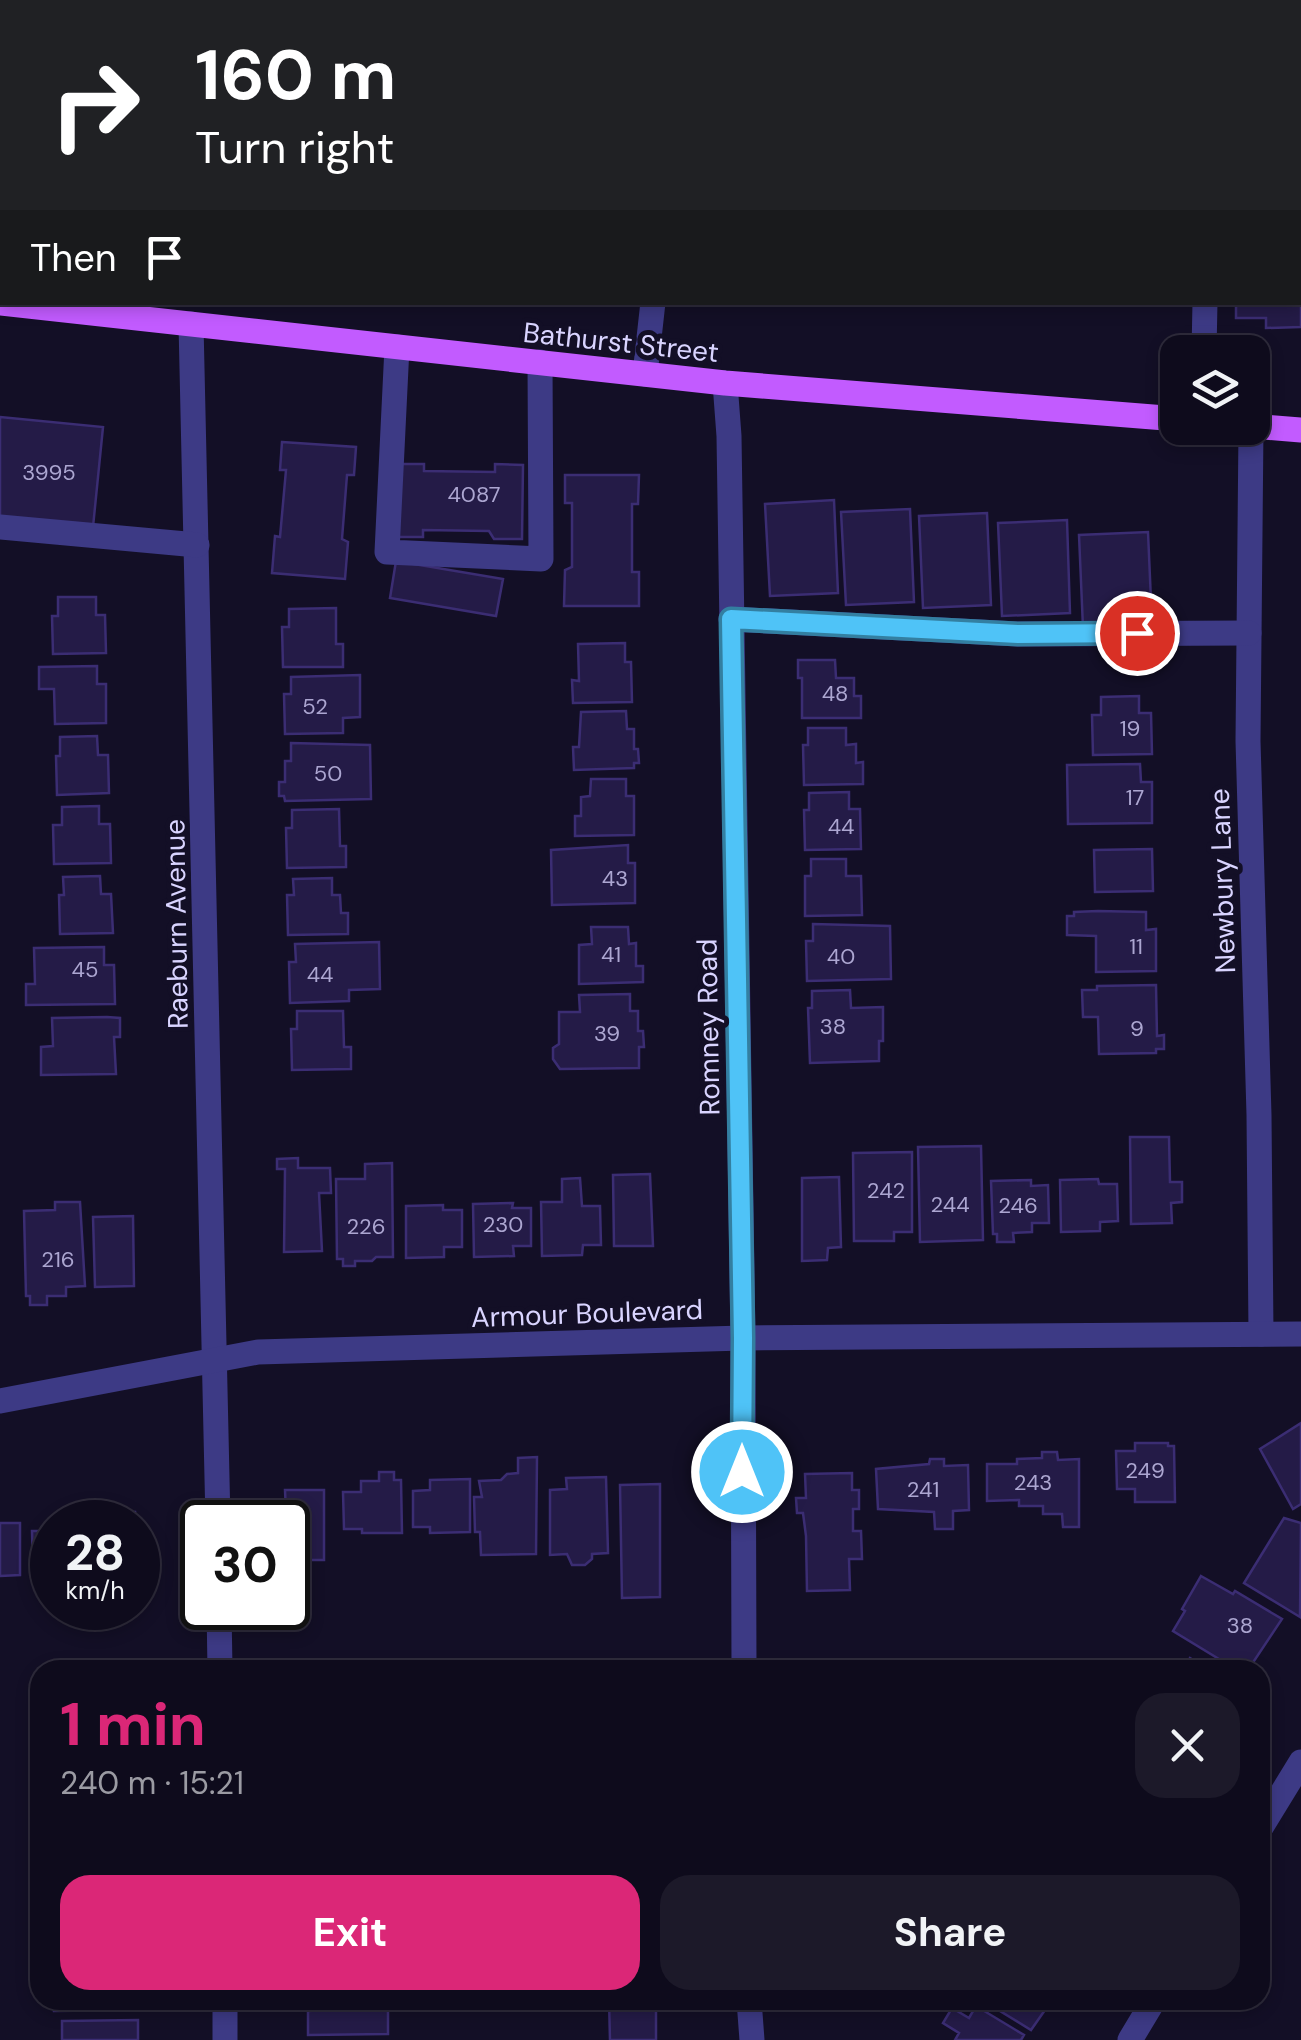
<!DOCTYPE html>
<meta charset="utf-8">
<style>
:root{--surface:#0e0b1c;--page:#1c1929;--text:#f1f3f6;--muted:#9b9ba3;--line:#2e2b3b;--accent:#db2777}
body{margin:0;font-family:"DM Sans",sans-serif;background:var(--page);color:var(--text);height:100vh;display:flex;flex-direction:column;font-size:38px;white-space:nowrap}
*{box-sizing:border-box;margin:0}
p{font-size:32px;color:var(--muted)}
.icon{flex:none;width:55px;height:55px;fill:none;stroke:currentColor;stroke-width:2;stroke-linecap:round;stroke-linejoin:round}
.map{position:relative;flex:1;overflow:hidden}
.drawer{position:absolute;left:30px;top:1660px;width:1240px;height:350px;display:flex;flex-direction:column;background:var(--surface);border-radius:30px;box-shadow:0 5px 15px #0003,0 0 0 2px var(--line)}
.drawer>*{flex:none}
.banner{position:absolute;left:0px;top:0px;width:1302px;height:305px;box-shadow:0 5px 15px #0003,0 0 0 2px var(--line);background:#202124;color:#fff;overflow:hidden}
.buttons{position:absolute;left:1160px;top:335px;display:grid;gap:20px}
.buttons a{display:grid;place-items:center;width:110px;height:110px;border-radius:20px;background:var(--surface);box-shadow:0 5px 15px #0003,0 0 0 2px var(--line);font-size:50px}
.speed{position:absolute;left:30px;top:1500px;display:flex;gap:20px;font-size:50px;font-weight:700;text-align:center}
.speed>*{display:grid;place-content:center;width:130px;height:130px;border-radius:50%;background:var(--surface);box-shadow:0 5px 15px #0003,0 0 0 2px var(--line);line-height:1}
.speed small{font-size:25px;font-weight:400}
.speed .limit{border:5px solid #111;border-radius:15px;background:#fff;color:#111}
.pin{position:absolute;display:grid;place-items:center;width:85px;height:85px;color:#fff;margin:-42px;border:5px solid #fff;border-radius:50%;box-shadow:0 2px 10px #0007}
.me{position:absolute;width:110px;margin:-55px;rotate:0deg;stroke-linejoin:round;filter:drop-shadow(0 0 8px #0008)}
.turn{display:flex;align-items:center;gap:35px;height:210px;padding:0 30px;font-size:45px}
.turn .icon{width:130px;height:130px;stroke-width:2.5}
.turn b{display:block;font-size:70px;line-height:85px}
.then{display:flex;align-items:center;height:95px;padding:0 30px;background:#0003;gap:20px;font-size:38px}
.round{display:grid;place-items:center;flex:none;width:105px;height:105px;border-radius:30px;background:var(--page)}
.summary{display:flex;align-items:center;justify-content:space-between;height:170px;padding:0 30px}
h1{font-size:60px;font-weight:700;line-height:75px;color:var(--accent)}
.primary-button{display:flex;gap:20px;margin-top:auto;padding:20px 30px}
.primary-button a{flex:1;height:115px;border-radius:30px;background:var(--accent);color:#fff;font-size:40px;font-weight:700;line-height:115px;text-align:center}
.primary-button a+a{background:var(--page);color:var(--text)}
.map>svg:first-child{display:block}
.green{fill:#12302f}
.building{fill:#241b47;stroke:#3b2d73;stroke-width:2.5}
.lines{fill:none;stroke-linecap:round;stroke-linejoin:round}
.minor{stroke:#3d3a85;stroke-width:25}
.major{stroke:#c25bff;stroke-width:25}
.route-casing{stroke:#337fa1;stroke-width:25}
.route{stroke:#4fc3f7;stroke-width:18}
.labels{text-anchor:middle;stroke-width:10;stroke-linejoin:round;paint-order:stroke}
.number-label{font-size:22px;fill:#aca6d1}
.street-label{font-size:28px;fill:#d9d4ff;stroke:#130f26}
</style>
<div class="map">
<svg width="1301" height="2040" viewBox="0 0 1301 2040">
<rect width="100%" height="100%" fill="#130f26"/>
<polygon class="green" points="669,0 1301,0 1301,126 1300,2"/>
<g class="building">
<polygon points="1301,235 1301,327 1266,328 1266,318 1236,318 1236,302 1300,302"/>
<polygon points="0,417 103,427 93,527 0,518"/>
<polygon points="282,442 356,447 354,475 347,475 342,539 348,542 345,579 272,573 275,536 280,537 286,470 280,470"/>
<polygon points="396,464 424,464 424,471 495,472 495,464 523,465 522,539 494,539 489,531 423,530 423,537 395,537"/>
<polygon points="565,475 639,475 638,504 632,504 632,572 639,572 639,606 564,606 565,570 572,567 572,503 565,503"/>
<polygon points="834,500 838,593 770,596 765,504"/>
<polygon points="910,509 914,602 846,605 841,512"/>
<polygon points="987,513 991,605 923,608 919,516"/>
<polygon points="1067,520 1070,613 1002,616 998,523"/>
<polygon points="1148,532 1152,624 1083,628 1079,535"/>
<polygon points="396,561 503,579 496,616 390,598"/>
<polygon points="58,597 96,597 96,615 105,615 106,653 53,654 52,616 58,616"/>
<polygon points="336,608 336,644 343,644 343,667 283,667 282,627 289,627 289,609"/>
<polygon points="625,643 625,662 631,662 632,702 573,703 572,680 579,681 578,644"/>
<polygon points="798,660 835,660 836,678 854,678 854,696 861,696 861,718 802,718 802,678 798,678"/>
<polygon points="97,666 97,684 106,684 106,723 55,724 54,689 39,689 39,667"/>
<polygon points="360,675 360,717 343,718 343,733 285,734 284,694 291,694 291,677"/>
<polygon points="1139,696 1139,713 1151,713 1152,754 1093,755 1092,715 1101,715 1101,697"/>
<polygon points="626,711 627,729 634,729 634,749 638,749 639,763 634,763 634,768 574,770 573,747 579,747 581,712"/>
<polygon points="808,728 846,728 846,745 856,744 856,763 863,762 863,784 804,785 803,745 808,745"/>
<polygon points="97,736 98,755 108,755 109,793 57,795 56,756 60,756 60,737"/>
<polygon points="291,743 370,745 371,799 285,801 284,796 279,796 279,782 285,782 285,761 291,761"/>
<polygon points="1140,764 1141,782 1152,782 1152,823 1068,824 1067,765"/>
<polygon points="591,779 626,779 626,796 634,796 634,835 575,836 575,816 581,816 581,797 590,796"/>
<polygon points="849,792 849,809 860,809 861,849 805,850 804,810 809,810 809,793"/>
<polygon points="99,806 99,824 110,824 111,863 54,864 53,825 62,825 62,807"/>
<polygon points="339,809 340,846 346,846 346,867 287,868 286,828 292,828 292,810"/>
<polygon points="628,845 628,863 635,863 635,903 552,905 551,850"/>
<polygon points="1152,849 1153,891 1095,892 1094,850"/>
<polygon points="811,859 846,859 846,876 861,876 862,915 805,916 805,876 811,876"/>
<polygon points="100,876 101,894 111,894 113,933 60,934 59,895 64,895 63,877"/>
<polygon points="332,878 332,895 340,895 341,913 348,913 348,934 288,935 287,895 294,895 293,879"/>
<polygon points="1098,911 1146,912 1146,930 1156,929 1156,971 1096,972 1096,936 1067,935 1067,916 1074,916 1074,912"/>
<polygon points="813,924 890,926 891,979 807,981 806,941 813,941"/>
<polygon points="591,927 628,927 629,944 636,943 636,966 643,966 643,982 579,984 579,945 592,944"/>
<polygon points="379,942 380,989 349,990 349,1001 290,1003 289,962 296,962 295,944"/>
<polygon points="104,947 104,965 114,965 115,1004 26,1005 26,984 35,984 34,948"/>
<polygon points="1156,985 1157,1036 1164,1035 1164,1049 1156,1049 1156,1053 1099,1054 1098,1017 1083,1017 1082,990 1097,990 1097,986"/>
<polygon points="850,990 851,1008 883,1007 883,1041 879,1041 879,1061 810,1063 808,1008 812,1008 812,991"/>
<polygon points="630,994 630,1011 638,1011 638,1031 643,1031 644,1047 639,1047 639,1068 560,1069 553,1059 553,1048 559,1044 559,1012 580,1012 579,995"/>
<polygon points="297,1011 343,1011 344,1047 351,1047 351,1069 292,1070 291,1029 297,1029"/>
<polygon points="107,1017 120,1018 120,1037 114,1037 116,1074 41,1075 41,1047 53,1046 52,1018"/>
<polygon points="1130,1137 1169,1137 1170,1182 1182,1182 1182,1202 1171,1203 1172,1223 1131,1224"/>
<polygon points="981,1146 983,1240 920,1242 918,1147"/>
<polygon points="912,1152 912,1232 894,1232 894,1241 854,1241 853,1153"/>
<polygon points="298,1158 298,1168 330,1168 331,1193 319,1193 322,1251 284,1252 285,1169 277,1169 277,1159"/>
<polygon points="392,1163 393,1257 376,1257 372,1261 355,1261 355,1266 343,1266 343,1259 337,1259 336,1179 365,1179 365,1164"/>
<polygon points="650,1174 653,1246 614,1246 613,1175"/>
<polygon points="839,1177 841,1247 828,1248 827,1260 802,1261 802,1178"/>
<polygon points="580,1178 582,1206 600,1206 601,1245 583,1245 582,1255 542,1256 541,1202 562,1202 562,1179"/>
<polygon points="1098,1179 1099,1184 1117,1184 1118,1221 1100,1222 1100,1231 1061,1232 1060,1180"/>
<polygon points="1031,1180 1031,1186 1048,1185 1049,1223 1032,1223 1032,1232 1013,1233 1014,1242 997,1242 997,1234 993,1234 991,1181"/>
<polygon points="55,1202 80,1202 85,1286 66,1287 66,1296 47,1296 47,1305 30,1305 30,1296 26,1296 24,1211 55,1210"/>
<polygon points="513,1203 512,1208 531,1208 531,1246 513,1246 514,1256 474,1257 473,1204"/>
<polygon points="443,1205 443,1210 462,1210 462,1247 444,1247 444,1257 406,1258 406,1206"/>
<polygon points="133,1216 134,1286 95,1287 93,1217"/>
<polygon points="1301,1423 1301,1504 1293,1509 1260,1449"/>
<polygon points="1135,1443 1168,1443 1168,1446 1174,1446 1175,1502 1135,1502 1135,1489 1117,1489 1116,1451 1135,1451"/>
<polygon points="1042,1452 1057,1452 1058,1460 1079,1459 1079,1527 1063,1527 1062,1514 1043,1514 1043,1506 1019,1506 1019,1500 987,1501 987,1464 1017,1464 1017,1459 1042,1458"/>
<polygon points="537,1457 536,1554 481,1555 480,1532 475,1532 474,1497 482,1497 479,1481 501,1480 507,1474 518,1473 518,1458"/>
<polygon points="930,1459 944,1459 944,1466 968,1465 969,1510 953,1511 953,1529 935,1529 934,1512 878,1509 876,1469 929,1464"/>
<polygon points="379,1472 394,1472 394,1480 401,1480 402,1533 362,1533 362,1529 344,1529 343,1492 361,1492 361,1481 379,1481"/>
<polygon points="852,1473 852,1490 859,1490 859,1509 853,1509 853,1531 861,1531 862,1559 849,1559 850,1590 807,1591 806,1536 803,1513 797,1513 796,1498 806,1498 805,1474"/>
<polygon points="606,1477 608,1553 592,1554 592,1559 585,1565 572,1565 567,1554 550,1555 550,1490 567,1489 566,1478"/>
<polygon points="470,1479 470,1532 430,1533 430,1527 413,1527 413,1491 430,1490 430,1480"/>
<polygon points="660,1484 660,1597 622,1598 620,1485"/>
<polygon points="285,1490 324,1490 324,1560 288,1560"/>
<polygon points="95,1511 135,1512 135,1522 95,1522"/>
<polygon points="1284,1518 1301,1523 1300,1617 1244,1583"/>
<polygon points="0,1523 20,1523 20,1575 0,1576"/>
<polygon points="52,1523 52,1570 33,1570 32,1531 52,1531"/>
<polygon points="1201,1576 1233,1594 1235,1591 1282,1619 1248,1670 1237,1670 1173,1631 1185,1611 1182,1609"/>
<polygon points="1190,1658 1210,1670 1164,1670 1170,1661 1183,1669"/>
<polygon points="54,2000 136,2000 136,2010 54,2011"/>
<polygon points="326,2000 383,2000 383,2010 388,2010 388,2034 308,2035 308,2011 326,2010"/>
<polygon points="609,2000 656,2000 656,2040 610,2040"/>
<polygon points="982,2000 1052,2000 1031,2030"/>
<polygon points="976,2006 1024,2035 1021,2040 955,2040 959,2033 943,2023 952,2008 969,2018"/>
<polygon points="138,2020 138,2040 62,2040 62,2021"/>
</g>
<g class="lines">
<g class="minor">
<polyline points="631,0 632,2"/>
<polyline points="87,2 87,0"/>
<polyline points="1300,178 1301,178"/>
<polyline points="191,324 218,1522"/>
<polyline points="397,347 387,552 541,559 540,362"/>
<polyline points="1204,352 1205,302"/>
<polyline points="645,374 653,302"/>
<polyline points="725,383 729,436 743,1338 744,1670"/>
<polyline points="1251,428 1248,741 1259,1115 1261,1334"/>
<polyline points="0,527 197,545"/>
<polyline points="731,619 1018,634 1249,633"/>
<polyline points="0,1401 258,1352 743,1338 1301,1334"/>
<polyline points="219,1608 220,1670"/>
<polyline points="1260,1829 1301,1762"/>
<polyline points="225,2000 225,2040"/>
<polyline points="749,2000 752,2040"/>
<polyline points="1130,2040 1154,2000"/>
</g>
<g class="major">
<polyline points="0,303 725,383 1178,419"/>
<polyline points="1252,426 1301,430"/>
</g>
</g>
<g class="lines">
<defs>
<polyline id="route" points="742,1472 743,1338 731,619 1018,634 1137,633"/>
</defs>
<use href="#route" class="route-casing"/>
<use href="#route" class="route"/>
</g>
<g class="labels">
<g class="number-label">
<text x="49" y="480">3995</text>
<text x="474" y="502">4087</text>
<text x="835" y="701">48</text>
<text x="315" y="714">52</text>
<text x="1130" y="736">19</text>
<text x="328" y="781">50</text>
<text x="1135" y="805">17</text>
<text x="841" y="834">44</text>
<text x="615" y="886">43</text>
<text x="1136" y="954">11</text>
<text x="611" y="962">41</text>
<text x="841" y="964">40</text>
<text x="85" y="977">45</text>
<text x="320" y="982">44</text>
<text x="833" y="1034">38</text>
<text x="1137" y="1036">9</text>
<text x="607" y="1041">39</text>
<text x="886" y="1198">242</text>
<text x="950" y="1212">244</text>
<text x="1018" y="1213">246</text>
<text x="503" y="1232">230</text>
<text x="366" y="1234">226</text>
<text x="58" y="1267">216</text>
<text x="1145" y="1478">249</text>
<text x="1033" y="1490">243</text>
<text x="923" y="1497">241</text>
<text x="1240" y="1633">38</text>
</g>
<g class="street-label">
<text transform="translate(621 342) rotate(6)" y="10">Bathurst Street</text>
<text transform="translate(1222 881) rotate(-92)" y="10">Newbury Lane</text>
<text transform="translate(176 924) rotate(-91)" y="10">Raeburn Avenue</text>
<text transform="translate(708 1027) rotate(-91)" y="10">Romney Road</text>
<text transform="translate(587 1313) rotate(-2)" y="10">Armour Boulevard</text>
</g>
</g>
</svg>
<div class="buttons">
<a><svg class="icon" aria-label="layers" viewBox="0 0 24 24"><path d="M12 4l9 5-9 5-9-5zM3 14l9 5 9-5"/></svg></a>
</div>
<div class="speed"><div>28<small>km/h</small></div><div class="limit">30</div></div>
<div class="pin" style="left:1137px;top:633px;background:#d93025"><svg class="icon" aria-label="arrive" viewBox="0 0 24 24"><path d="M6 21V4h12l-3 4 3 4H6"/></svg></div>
<svg class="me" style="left:742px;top:1472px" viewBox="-20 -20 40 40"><circle r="17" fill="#4fc3f7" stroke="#fff" stroke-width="3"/><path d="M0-11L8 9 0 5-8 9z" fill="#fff"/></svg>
<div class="banner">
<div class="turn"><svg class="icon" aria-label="right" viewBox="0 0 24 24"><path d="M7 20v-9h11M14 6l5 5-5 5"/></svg><div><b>160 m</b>Turn right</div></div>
<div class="then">Then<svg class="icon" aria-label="arrive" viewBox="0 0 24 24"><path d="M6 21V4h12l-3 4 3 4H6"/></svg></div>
</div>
<section class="drawer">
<div class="summary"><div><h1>1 min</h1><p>240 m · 15:21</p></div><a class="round"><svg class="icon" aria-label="close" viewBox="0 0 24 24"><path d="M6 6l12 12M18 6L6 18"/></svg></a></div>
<div class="primary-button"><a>Exit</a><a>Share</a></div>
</section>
</div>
